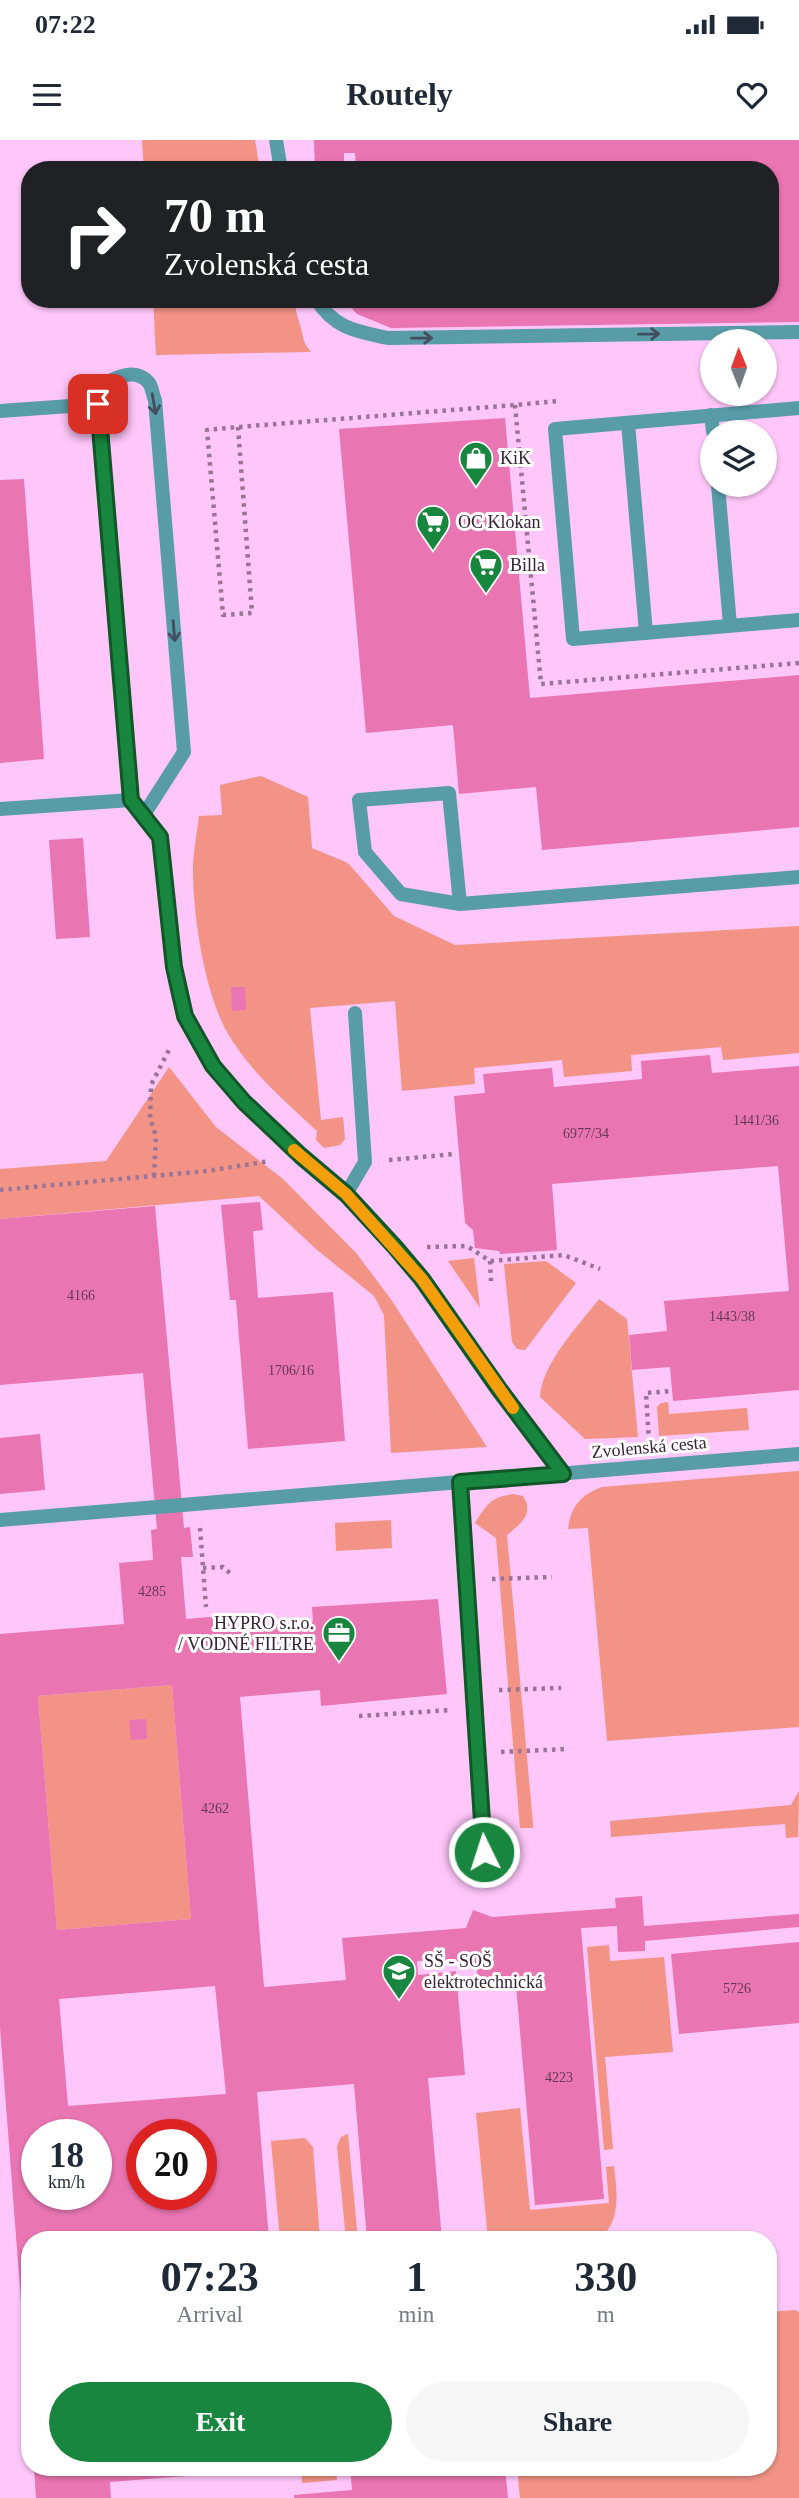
<!DOCTYPE html>
<meta charset="utf-8">
<style>
:root{--surface:#fff;--page:#f6f6f7;--text:#1f2937;--muted:#747a83;--accent:#18863e}
body{margin:0;font-family:Georgia,serif;background:var(--page);color:var(--text);height:100vh;display:flex;flex-direction:column;font-size:26px;white-space:nowrap}
*{box-sizing:border-box;margin:0}
p{font-size:23px;color:var(--muted)}
.icon{flex:none;width:38px;height:38px;fill:none;stroke:currentColor;stroke-width:2;stroke-linecap:round;stroke-linejoin:round}
.map{position:relative;flex:1;overflow:hidden}
.sheet{position:absolute;left:21px;top:2091px;width:756px;height:245px;display:flex;flex-direction:column;background:var(--surface);border-radius:28px;box-shadow:0 2px 5px #0004}
.sheet>*{flex:none}
.hud{position:absolute;left:21px;top:21px;width:758px;height:147px;border-radius:28px;box-shadow:0 2px 5px #0004;background:#202124;color:#fff;overflow:hidden}
.needle{width:46px;rotate:359deg}
.tools{position:absolute;left:700px;top:189px;display:grid;gap:14px}
.tools a{display:grid;place-items:center;width:77px;height:77px;border-radius:50%;background:var(--surface);box-shadow:0 2px 5px #0004;font-size:35px}
.speed{position:absolute;left:21px;top:1979px;display:flex;gap:14px;font-size:35px;font-weight:700;text-align:center}
.speed>*{display:grid;place-content:center;width:91px;height:91px;border-radius:50%;background:var(--surface);box-shadow:0 2px 5px #0004;line-height:1}
.speed small{font-size:18px;font-weight:400}
.speed .limit{border:10px solid #d22;background:#fff;color:#111}
.pin{position:absolute;display:grid;place-items:center;width:60px;height:60px;color:#fff;margin:-30px;border-radius:14px;box-shadow:0 4px 10px #0006}
.me{position:absolute;width:77px;margin:-38px;rotate:356deg;stroke-linejoin:round;filter:drop-shadow(0 0 5px #0008)}
.turn{display:flex;align-items:center;gap:24px;height:147px;padding:0 28px;font-size:32px}
.turn .icon{width:91px;height:91px;stroke-width:2.5}
.turn b{display:block;font-size:49px;line-height:60px}
.eta{display:flex;justify-content:space-evenly;align-items:center;height:119px;text-align:center}
.eta b{font-size:42px;font-weight:700;line-height:49px}
.primary-button{display:flex;gap:14px;margin-top:auto;padding:14px 28px}
.primary-button a{flex:1;height:80px;border-radius:42px;background:var(--accent);color:#fff;font-size:28px;font-weight:700;line-height:80px;text-align:center}
.primary-button a+a{background:var(--page);color:var(--text)}
.status{display:flex;justify-content:space-between;align-items:center;height:49px;padding:0 35px;background:var(--surface);direction:ltr}
.status svg{height:19px;fill:currentColor}
header{display:flex;justify-content:space-between;align-items:center;height:91px;padding:0 28px;background:var(--surface);font-size:32px;font-weight:700}
.map>svg:first-child{display:block}
.green{fill:#f29385}
.building{fill:#e975b2;fill-rule:evenodd}
.lines{fill:none;stroke-linecap:round;stroke-linejoin:round}
.path{stroke:#9a7497;stroke-width:4.5;stroke-dasharray:3.5 5;stroke-linecap:butt}
.lane{stroke:#589ca7;stroke-width:14}
.oneway{stroke:#434d5e}
.route-casing{stroke:#105728;stroke-width:18}
.route{stroke:#18863e;stroke-width:12}
.slow{stroke:#f59e0b;stroke-width:12}
.labels{text-anchor:middle;stroke-width:6;stroke-linejoin:round;paint-order:stroke}
.number-label{font-size:14px;fill:#643856}
.poi-label{font-size:18px;fill:#382337;stroke:#fdfdfd;text-anchor:start}
.street-label{font-size:18px;fill:#382337;stroke:#fdfdfd}
</style>
<div class="status"><b>07:22</b><svg viewBox="0 0 49 12"><path d="M0 12V9h3v3zM5 12V6h3v6zM10 12V3h3v9zM15 12V0h3v12zM26 1h20v11H26zM47 4h2v5h-2z"/></svg></div>
<header><svg class="icon" aria-label="menu" viewBox="0 0 24 24"><path d="M4 6h16M4 12h16M4 18h16"/></svg>Routely<svg class="icon" aria-label="heart" viewBox="0 0 24 24"><path d="M12 20l-8-8c-3-5 5-10 8-4 3-6 11-1 8 4z"/></svg></header>
<div class="map">
<svg width="799" height="2358" viewBox="0 0 799 2358">
<rect width="100%" height="100%" fill="#ffc6fa"/>
<g class="green">
<polygon points="142,0 255,0 260,30 144,30"/>
<polygon points="153,159 293,159 305,204 311,212 156,215"/>
<path d="M261,636L308,657L312,708L348,723L394,776L455,805L799,786V913L723,920L721,907L631,915L632,931L564,937L562,920L474,928L475,944L402,951L395,861L310,868L321,980L343,977L345,999L340,1005L324,1008L316,1000L317,991C285,961 249,931 227,892C204,851 192,771 193,724C194,708 197,692 199,676L222,675L220,645Z"/>
<polygon points="169,927 216,987 283,1039 357,1114 390,1158 487,1307 391,1313 384,1175 374,1156 316,1109 259,1056 0,1079 0,1029 106,1021"/>
<polygon points="474,1118 480,1168 448,1121"/>
<polygon points="546,1121 576,1143 525,1210 517,1209 512,1202 504,1124"/>
<path d="M599,1159L627,1179L638,1297L585,1299L540,1257C542,1223 579,1185 599,1159Z"/>
<polygon points="668,1262 669,1274 747,1268 749,1290 659,1296 657,1267 661,1263"/>
<path d="M799,1331V1587L607,1601L588,1388L568,1389C571,1367 580,1355 602,1347Z"/>
<path d="M513,1354L523,1356C535,1374 520,1384 507,1395L533,1684V1688H520L496,1398L475,1383C487,1364 491,1357 513,1354Z"/>
<polygon points="391,1380 392,1408 336,1411 335,1383"/>
<polygon points="172,1545 191,1779 57,1790 38,1556"/>
<polygon points="799,1651 798,1697 786,1698 785,1684 611,1697 610,1681 791,1665"/>
<polygon points="609,1805 610,1821 664,1817 673,1912 605,1917 613,2009 604,2010 587,1807"/>
<path d="M520,1968L530,2070L609,2063L606,2027L614,2026C617,2051 622,2084 597,2100H488L476,1973Z"/>
<polygon points="348,1994 358,2100 346,2100 337,2006 341,1997"/>
<polygon points="305,1998 313,2007 320,2100 280,2100 271,2001"/>
<polygon points="795,2170 799,2172 799,2358 520,2358 517,2328 768,2328 768,2172"/>
<polygon points="301,2328 336,2328 337,2340 302,2343"/>
</g>
<g class="building">
<polygon points="314,0 799,0 799,182 391,188 357,174 344,159 412,159 412,168 432,167 432,159 460,159 460,167 608,165 608,159 770,159 770,30 356,30 355,13 344,13 344,30 315,30"/>
<polygon points="505,278 530,558 799,535 799,687 542,710 536,647 459,654 453,585 366,593 339,289"/>
<polygon points="24,339 44,619 0,623 0,340"/>
<polygon points="83,698 90,797 56,799 49,700"/>
<polygon points="231,847 245,847 246,870 232,871"/>
<polygon points="710,915 712,933 799,926 799,1250 673,1261 670,1227 632,1230 629,1195 667,1191 664,1161 789,1151 778,1026 552,1044 557,1110 500,1114 499,1111 475,1108 473,1090 465,1083 454,956 485,953 483,934 552,928 554,947 642,939 641,921"/>
<polygon points="260,1062 263,1090 253,1091 258,1158 333,1152 345,1301 248,1309 236,1160 230,1160 221,1065"/>
<path d="M155,1066L184,1388L190,1387L193,1417H181L186,1479L233,1475L234,1488L313,1482L312,1467L438,1459L447,1554L321,1566L320,1550L240,1557L264,1847L346,1840L342,1798L466,1788L473,1770L492,1777L616,1768L615,1758L642,1756L644,1786L799,1774V1787L645,1801V1811L618,1812L617,1786L581,1788L604,2059L535,2065L516,1845L478,1848L477,1830L452,1819L417,1821L418,1835L456,1831L465,1935L428,1938L442,2100H367L354,1944L257,1952L269,2100H30V2253H28L0,1887V1494L124,1484L119,1423L153,1420L151,1390L157,1389L143,1233L0,1245V1079ZM172,1545L191,1779L57,1790L38,1556ZM215,1846L226,1954L68,1966L59,1859ZM37,1995H96V2054H37ZM142,1995H201V2054H142Z"/>
<polygon points="40,1294 45,1350 0,1354 0,1298"/>
<polygon points="146,1579 147,1599 131,1600 129,1580"/>
<polygon points="799,1802 799,1883 679,1894 671,1814"/>
<polygon points="34,2328 275,2328 275,2329 110,2342 111,2358 36,2358"/>
<polygon points="350,2328 505,2328 508,2358 294,2358 294,2355 352,2350"/>
</g>
<g class="lines">
<g class="path">
<polyline points="515,265 541,544 799,523"/>
<polyline points="238,287 252,473 223,475 207,290 238,287 515,265 558,261"/>
<polyline points="389,1020 455,1014"/>
<polyline points="154,1036 156,996 150,978 151,945 170,908"/>
<polyline points="0,1050 207,1031 270,1021"/>
<polyline points="427,1107 467,1106 490,1121 564,1115 600,1129"/>
<polyline points="490,1121 491,1141"/>
<polyline points="649,1302 646,1253 672,1251"/>
<polyline points="200,1388 206,1467"/>
<polyline points="203,1428 223,1427 233,1436"/>
<polyline points="492,1439 552,1437"/>
<polyline points="499,1550 561,1548"/>
<polyline points="359,1576 452,1570"/>
<polyline points="501,1612 566,1609"/>
</g>
<g class="lane">
<polyline points="276,0 281,30"/>
<path d="M316,159C335,189 356,191 388,198L799,192"/>
<path d="M98,264L101,247C114,237 136,227 149,243C152,247 153,256 155,260L184,612L143,676"/>
<polyline points="799,268 555,289 573,499 799,480"/>
<polyline points="0,271 98,264 131,660 160,697 174,827 185,876 213,926 244,962 301,1016 346,1054 395,1107 422,1138 499,1249 563,1334"/>
<polyline points="711,275 713,292"/>
<polyline points="628,283 646,493"/>
<polyline points="718,345 730,485"/>
<polyline points="0,669 131,660"/>
<polyline points="460,764 449,653 359,660 365,712 401,754 460,764 799,737"/>
<polyline points="346,1054 365,1022 355,873"/>
<polyline points="461,1342 486,1734"/>
<polyline points="0,1380 799,1314"/>
</g>
</g>
<defs><path id="oneway-shaft" d="M-6 0H5M1.5-3L5.5 0L1.5 3" fill="none" stroke-width="1.6" stroke-linecap="round" stroke-linejoin="round" transform="scale(1.75)"/></defs>
<g class="oneway">
<use href="#oneway-shaft" transform="translate(649 194) rotate(-1)"/>
<use href="#oneway-shaft" transform="translate(422 198) rotate(-1)"/>
<use href="#oneway-shaft" transform="translate(154 264) rotate(80)"/>
<use href="#oneway-shaft" transform="translate(174 491) rotate(85)"/>
</g>
<g class="lines">
<defs>
<polyline id="route" points="98,264 131,660 160,697 174,827 185,876 213,926 244,962 301,1016 346,1054 395,1107 422,1139 499,1249 563,1334 460,1342 484,1712"/>
</defs>
<use href="#route" class="route-casing"/>
<use href="#route" class="route"/>
<polyline class="slow" points="294,1010 346,1054 422,1139 513,1268"/>
</g>
<defs>
<symbol id="shop-pin" viewBox="-11 -11 22 30"><path d="M0 17L-7.5 6A9.5 9.5 0 1 1 7.5 6Z" fill="#18863e" stroke="#fdfdfd"/><path d="M-5-2.5h2.3a2.7 3.5 0 0 1 5.4 0H5L5.5 6h-11ZM-1.5-2.5h3a1.5 2.3 0 0 0-3 0Z" fill="#fff"/></symbol>
<symbol id="supermarket-pin" viewBox="-11 -11 22 30"><path d="M0 17L-7.5 6A9.5 9.5 0 1 1 7.5 6Z" fill="#18863e" stroke="#fdfdfd"/><path d="M-6-5.5h2.5l.6 2H6L4.5 2H-2.5L-4.4-4H-6ZM-1.5 3.2a1.3 1.3 0 1 0 .1 0ZM3 3.2a1.3 1.3 0 1 0 .1 0Z" fill="#fff"/></symbol>
<symbol id="office-pin" viewBox="-11 -11 22 30"><path d="M0 17L-7.5 6A9.5 9.5 0 1 1 7.5 6Z" fill="#18863e" stroke="#fdfdfd"/><path d="M-6-3h4V-5.5h4V-3h4V5H-6ZM-1-4.5V-3h2v-1.5ZM-6 0V1H6V0Z" fill="#fff"/></symbol>
<symbol id="school-pin" viewBox="-11 -11 22 30"><path d="M0 17L-7.5 6A9.5 9.5 0 1 1 7.5 6Z" fill="#18863e" stroke="#fdfdfd"/><path d="M0-5L7-2L0 1L-7-2ZM-4 1L0 2.5L4 1V4Q0 6-4 4Z" fill="#fff"/></symbol>
</defs>
<g fill-rule="evenodd">
<use href="#shop-pin" x="457" y="299" width="38" height="52"/>
<use href="#supermarket-pin" x="414" y="363" width="38" height="52"/>
<use href="#supermarket-pin" x="467" y="406" width="38" height="52"/>
<use href="#office-pin" x="320" y="1474" width="38" height="52"/>
<use href="#school-pin" x="380" y="1812" width="38" height="52"/>
</g>
<g class="labels">
<g class="number-label">
<text x="756" y="985">1441/36</text>
<text x="586" y="998">6977/34</text>
<text x="81" y="1160">4166</text>
<text x="732" y="1181">1443/38</text>
<text x="291" y="1235">1706/16</text>
<text x="152" y="1456">4285</text>
<text x="215" y="1673">4262</text>
<text x="737" y="1853">5726</text>
<text x="559" y="1942">4223</text>
</g>
<g class="poi-label">
<text x="500" y="324">KiK</text>
<text x="458" y="388">OC Klokan</text>
<text x="510" y="431">Billa</text>
<text x="314" y="1489" text-anchor="end">HYPRO s.r.o.<tspan x="314" dy="21">/ VODNÉ FILTRE</tspan></text>
<text x="424" y="1827">SŠ - SOŠ<tspan x="424" dy="21">elektrotechnická</tspan></text>
</g>
<g class="street-label">
<text transform="translate(649 1307) rotate(-5)" y="6">Zvolenská cesta</text>
</g>
</g>
</svg>
<div class="tools">
<a><svg class="needle" viewBox="-14 -14 28 28"><path d="M0-13l5 13h-10z" fill="#e53935"/><path d="M0 13l5-13h-10z" fill="#747a83"/></svg></a>
<a><svg class="icon" aria-label="layers" viewBox="0 0 24 24"><path d="M12 4l9 5-9 5-9-5zM3 14l9 5 9-5"/></svg></a>
</div>
<div class="speed"><div>18<small>km/h</small></div><div class="limit">20</div></div>
<div class="pin" style="left:98px;top:264px;background:#d93025"><svg class="icon" aria-label="arrive" viewBox="0 0 24 24"><path d="M6 21V4h12l-3 4 3 4H6"/></svg></div>
<svg class="me" style="left:484px;top:1712px" viewBox="-20 -20 40 40"><circle r="17" fill="#18863e" stroke="#fff" stroke-width="3"/><path d="M0-11L8 9 0 5-8 9z" fill="#fff"/></svg>
<div class="hud">
<div class="turn"><svg class="icon" aria-label="right" viewBox="0 0 24 24"><path d="M7 20v-9h11M14 6l5 5-5 5"/></svg><div><b>70 m</b>Zvolenská cesta</div></div>
</div>
<section class="sheet">
<div class="eta">
<div><b>07:23</b><p>Arrival</p></div>
<div><b>1</b><p>min</p></div>
<div><b>330</b><p>m</p></div>
</div>
<div class="primary-button"><a>Exit</a><a>Share</a></div>
</section>
</div>
